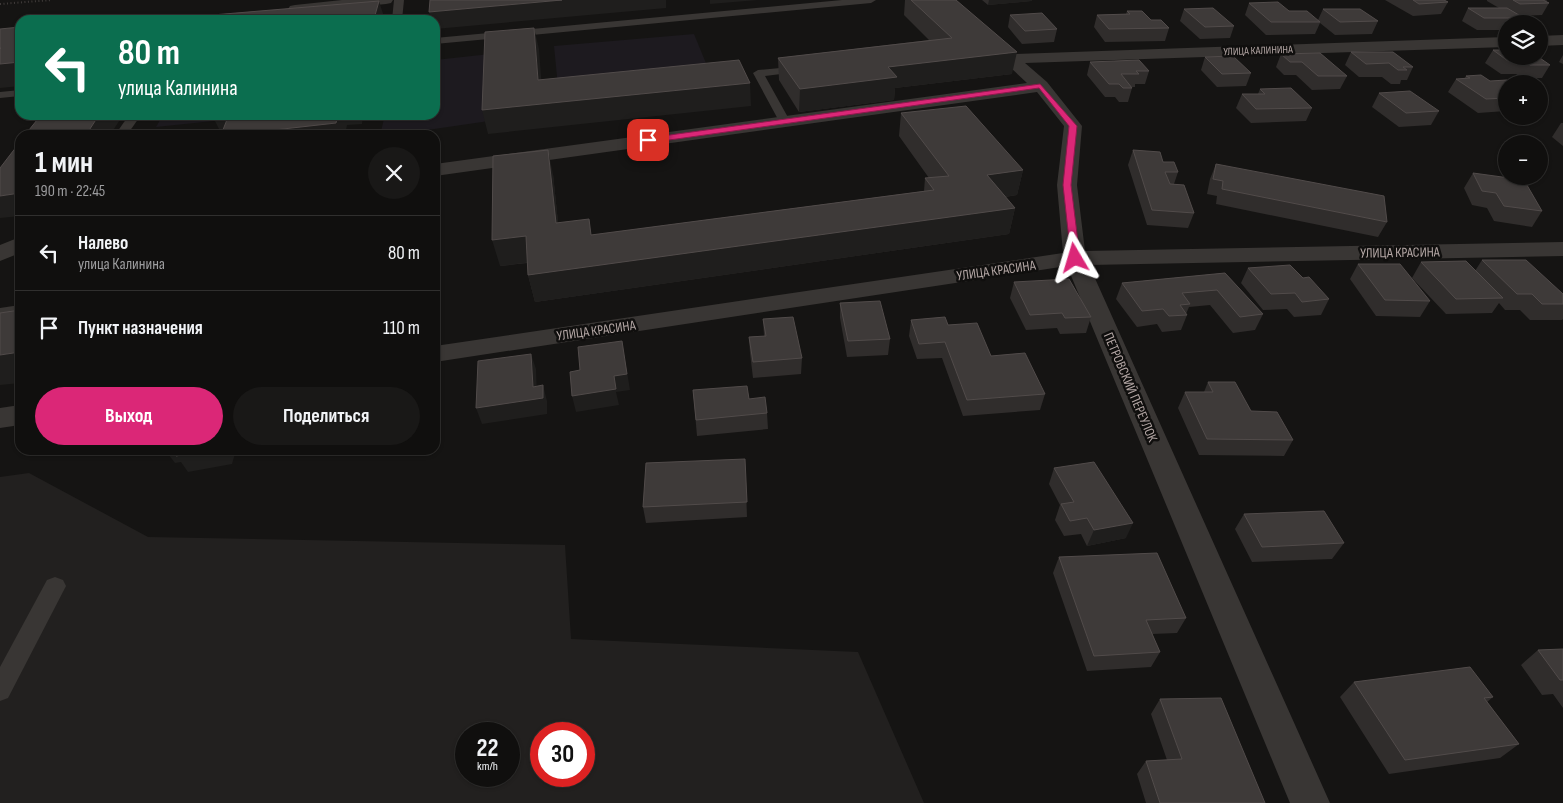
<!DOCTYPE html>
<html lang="ru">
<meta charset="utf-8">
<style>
:root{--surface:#100f0e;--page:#191817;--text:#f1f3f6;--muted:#9c9c9e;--line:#302f2e;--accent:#db2777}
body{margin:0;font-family:"Sofia Sans Condensed",sans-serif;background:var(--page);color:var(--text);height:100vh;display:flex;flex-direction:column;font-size:19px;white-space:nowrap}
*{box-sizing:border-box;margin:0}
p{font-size:16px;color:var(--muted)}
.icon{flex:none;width:28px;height:28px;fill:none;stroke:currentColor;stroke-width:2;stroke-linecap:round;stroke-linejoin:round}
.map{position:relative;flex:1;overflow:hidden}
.side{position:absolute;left:15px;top:130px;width:425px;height:325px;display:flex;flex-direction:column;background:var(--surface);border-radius:15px;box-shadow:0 1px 4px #0004,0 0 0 1px var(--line)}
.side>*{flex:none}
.banner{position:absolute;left:15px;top:15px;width:425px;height:105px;border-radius:15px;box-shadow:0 1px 4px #0004,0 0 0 1px var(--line);background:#0b6e4f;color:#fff;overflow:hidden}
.fabs{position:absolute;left:1498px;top:15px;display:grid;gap:10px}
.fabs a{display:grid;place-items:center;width:50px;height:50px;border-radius:50%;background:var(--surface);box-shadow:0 1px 4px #0004,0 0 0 1px var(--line);font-size:25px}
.speed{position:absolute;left:455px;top:722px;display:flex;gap:10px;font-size:25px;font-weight:700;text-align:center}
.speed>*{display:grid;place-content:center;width:65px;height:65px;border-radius:50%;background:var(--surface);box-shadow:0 1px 4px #0004,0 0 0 1px var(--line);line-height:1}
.speed small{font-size:12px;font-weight:400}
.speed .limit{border:8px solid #d22;background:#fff;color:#111}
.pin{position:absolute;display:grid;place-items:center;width:42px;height:42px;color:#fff;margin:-21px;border-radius:10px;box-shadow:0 2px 8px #0006}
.me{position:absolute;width:55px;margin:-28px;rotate:353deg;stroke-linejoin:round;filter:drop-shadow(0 0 4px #0008)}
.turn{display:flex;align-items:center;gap:18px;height:105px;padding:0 20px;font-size:22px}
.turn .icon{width:65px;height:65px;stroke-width:2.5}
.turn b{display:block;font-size:35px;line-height:42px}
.round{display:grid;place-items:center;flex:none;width:52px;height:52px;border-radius:26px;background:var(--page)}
.head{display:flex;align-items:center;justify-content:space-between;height:85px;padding:0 20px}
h1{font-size:30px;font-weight:700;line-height:38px}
.primary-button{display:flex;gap:10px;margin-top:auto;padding:10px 20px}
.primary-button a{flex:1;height:58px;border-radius:30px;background:var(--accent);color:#fff;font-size:20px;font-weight:700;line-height:58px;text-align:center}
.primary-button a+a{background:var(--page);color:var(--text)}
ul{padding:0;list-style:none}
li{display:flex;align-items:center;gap:15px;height:75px;padding:0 20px;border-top:1px solid var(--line)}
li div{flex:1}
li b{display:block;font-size:19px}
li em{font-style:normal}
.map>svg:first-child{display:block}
.built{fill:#22201f;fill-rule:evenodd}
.green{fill:#1d1a1f}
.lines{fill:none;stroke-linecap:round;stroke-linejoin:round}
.path{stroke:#403b3a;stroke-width:2;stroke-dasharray:1 2.5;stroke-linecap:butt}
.service{fill:#393634;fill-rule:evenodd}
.minor{fill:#393634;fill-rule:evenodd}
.tertiary{fill:#393634;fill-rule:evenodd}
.wall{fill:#302d2c}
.shaded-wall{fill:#1f1e1d}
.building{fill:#3e3a39;stroke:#514b4a}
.route{fill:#db2777;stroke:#8e194d}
.labels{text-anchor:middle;stroke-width:5;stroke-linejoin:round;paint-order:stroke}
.far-street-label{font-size:11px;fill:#b4a7a5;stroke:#100f0e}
.street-label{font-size:14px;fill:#b4a7a5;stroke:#100f0e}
</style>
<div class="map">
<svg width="1563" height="803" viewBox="0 0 1563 803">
<rect width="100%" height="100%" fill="#151413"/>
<path class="built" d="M29,473L148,537L565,545L571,639L858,652L924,803H0V477ZM466,734H509V776H466ZM541,734H584V776H541Z"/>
<g class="green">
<polygon points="694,34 710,73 558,87 554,46"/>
<polygon points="490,54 489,121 393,135 380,135 385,115 435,115 435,60"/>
<polygon points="163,115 225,115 223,120 156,127"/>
</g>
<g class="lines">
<polyline class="path" points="0,4 52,0"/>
<g class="service">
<polygon points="394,0 404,0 402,20 392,20"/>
<polygon points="842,0 876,0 871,3 435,44 435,38"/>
<polygon points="801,66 805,67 806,69 805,71 765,76 790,121 784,124 780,123 753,73 758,70"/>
<polygon points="20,90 20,96 0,98 0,92"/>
<polygon points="129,115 141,115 127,135 115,135"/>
<polygon points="20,305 20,315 0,318 0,308"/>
<polygon points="55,577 63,580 66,586 8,698 0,701 0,667 47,580"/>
</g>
<g class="minor">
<polygon points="938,0 953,0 1015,54 1506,37 1506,47 1025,63 1047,82 1082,126 1077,185 1085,251 1563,242 1563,256 1089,265 1330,803 1290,803 1067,266 435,362 435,346 1063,253 1057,185 1064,126 1037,92 435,176 435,164 1027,83"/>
<polygon points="1563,35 1563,45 1539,46 1539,36"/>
<polygon points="20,237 20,253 0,261 0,245"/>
<polygon points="20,405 20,425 0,428 0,408"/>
</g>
<polygon class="tertiary" points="342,0 393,0 391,3 386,4 295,13 290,12 288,9 290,6 295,5"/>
</g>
<g class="wall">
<polygon points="905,0 956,0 1012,74 895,88 894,100 799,112 779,80 778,58 929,40 904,15"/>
<polygon points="982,0 1032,0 1031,1 988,5"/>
<polygon points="1385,0 1444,0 1448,2 1441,14 1413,16"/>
<polygon points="1487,0 1547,0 1546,2 1549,3 1542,15 1521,16 1524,18 1521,24 1506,24 1506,30 1477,30 1462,21 1468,8 1499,8 1487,1"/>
<polygon points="1249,3 1289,11 1318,20 1323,9 1378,21 1372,34 1335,35 1320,23 1315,34 1266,35 1245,15"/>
<polygon points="1184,9 1234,26 1230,38 1200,39 1180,21"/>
<polygon points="1127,11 1151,20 1169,28 1165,41 1105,42 1094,27 1097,15 1126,14"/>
<polygon points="1010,15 1057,29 1054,42 1022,44 1008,27"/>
<polygon points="1493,50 1550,65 1542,78 1522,78 1516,74 1501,74 1485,63"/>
<polygon points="1351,52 1413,67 1407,80 1401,80 1400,84 1391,84 1382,77 1359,77 1345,65"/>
<polygon points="1281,54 1347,76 1340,89 1312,90 1296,75 1284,75 1276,67"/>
<polygon points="1563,55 1563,64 1559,62"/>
<polygon points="1205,57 1251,73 1246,86 1217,87 1201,70"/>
<polygon points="1090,62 1149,71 1145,84 1135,84 1135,87 1132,87 1132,88 1128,102 1119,102 1115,97 1105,97 1087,75"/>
<polygon points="1466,76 1506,84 1506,111 1478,113 1448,92 1456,79 1464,79"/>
<polygon points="1260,89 1312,108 1306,121 1251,123 1236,108 1242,94 1258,94"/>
<polygon points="1379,93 1439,111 1431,125 1399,127 1372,107"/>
<polygon points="901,113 1023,170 1017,195 1005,197 1015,208 1009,234 535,302 528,275 527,263 500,266 553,174 558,223 592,235 924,191 925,178 929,178 899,136"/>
<polygon points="1561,123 1563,123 1563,146 1552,137"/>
<polygon points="1133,150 1163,162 1178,172 1174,184 1194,213 1188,228 1147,225 1128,165"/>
<polygon points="1216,164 1387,222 1378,237 1216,204 1217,196 1207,194 1210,179"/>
<polygon points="1473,173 1542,211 1532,227 1494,221 1487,208 1472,205 1464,188"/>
<polygon points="1482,260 1563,294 1563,319 1562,320 1530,320 1520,310 1505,310 1499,303 1492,313 1446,314 1412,278 1421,262 1475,271"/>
<polygon points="1358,264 1430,301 1420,317 1376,316 1350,279"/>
<polygon points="1248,268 1303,278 1329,299 1321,315 1294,317 1287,309 1263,310 1241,283"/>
<polygon points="1225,273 1263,314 1255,330 1233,333 1210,305 1189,307 1186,314 1187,315 1181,330 1162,332 1157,324 1137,327 1116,299 1122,283"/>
<polygon points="1014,282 1091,317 1086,333 1060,334 1057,328 1026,330 1010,298"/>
<polygon points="840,303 890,339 888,355 847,357 840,318"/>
<polygon points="763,319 802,358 801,374 753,378 750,353 749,337 764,336"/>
<polygon points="911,320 948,325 1045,394 1040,410 963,416 942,358 917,359 909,336"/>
<polygon points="1208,382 1293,440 1284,456 1199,455 1178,408 1185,392 1204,392"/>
<polygon points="693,390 749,399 767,413 768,429 697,436"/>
<polygon points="745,459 747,517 646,523 643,507"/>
<polygon points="1054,468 1126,538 1087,546 1081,534 1064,536 1055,520 1060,505 1049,484"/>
<polygon points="1244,514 1344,543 1332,559 1252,562 1235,529"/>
<polygon points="1059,557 1186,618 1177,633 1152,634 1160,652 1151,667 1087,671 1053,573"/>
<polygon points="1563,649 1563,708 1553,694 1542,695 1521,665 1538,650"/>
<polygon points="1354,682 1493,697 1487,702 1519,744 1500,758 1389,774 1340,697"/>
<polygon points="1160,699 1265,803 1146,803 1137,774 1146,761 1167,760 1151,714"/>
</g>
<g class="shaded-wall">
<polygon points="562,0 666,0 666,8 435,29 435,20 431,20 429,12"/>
<polygon points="710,0 758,0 710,4"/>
<polygon points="989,0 1032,0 1031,1 988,5"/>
<polygon points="379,1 385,20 362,20"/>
<polygon points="534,28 539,49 543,103 538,80"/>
<polygon points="0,48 20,62 20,86 0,88"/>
<polygon points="1017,52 1012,74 895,88 894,100 799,112 800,89 888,67"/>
<polygon points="750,83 751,106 488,134 482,110"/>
<polygon points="99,115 123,115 110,135 86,135"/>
<polygon points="338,115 363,115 362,124 347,125 345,135 222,135 214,119 228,117"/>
<polygon points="548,150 553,174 561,249 556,223"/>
<polygon points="1023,170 1017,195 982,200 987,175"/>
<polygon points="20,193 20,216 0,218 0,196"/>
<polygon points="1015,208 1009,234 535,302 528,275"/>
<polygon points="526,236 532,262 500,266 492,240"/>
<polygon points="622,341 630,390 616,392 619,405 576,412 572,396 614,376"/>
<polygon points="20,352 20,383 0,385 0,355"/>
<polygon points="531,354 536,369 537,399 543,385 547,401 547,414 482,424 476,408 533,387"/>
<polygon points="165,450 236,450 232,464 188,472 181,462 175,463"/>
<polygon points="1133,523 1126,538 1087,546 1094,530"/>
</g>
<g class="building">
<polygon points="430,0 562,0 429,12"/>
<polygon points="911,0 956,0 1017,52 888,67 897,77 800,89 778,58 952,38"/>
<polygon points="1413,0 1444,0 1448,2 1419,4"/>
<polygon points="1513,0 1543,0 1549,3 1520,4"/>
<polygon points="379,1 374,19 362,20 153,20"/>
<polygon points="1278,2 1289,11 1307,11 1320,22 1271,22 1249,3"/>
<polygon points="1213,8 1234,26 1205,27 1184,9"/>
<polygon points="1468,8 1507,8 1524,18 1484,18"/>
<polygon points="1323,9 1360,9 1378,21 1340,22"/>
<polygon points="1127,11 1142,11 1151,20 1161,20 1169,28 1109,29 1097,15 1130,14"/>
<polygon points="1042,13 1057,29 1025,31 1010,15"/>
<polygon points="20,27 20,62 0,64 0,49 1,48 0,48 0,29"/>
<polygon points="534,28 538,80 739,60 750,83 482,110 485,32"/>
<polygon points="1493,50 1506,50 1506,56 1537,56 1550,65 1530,65 1524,61 1508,61"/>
<polygon points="1351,52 1393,52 1413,67 1403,67 1407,70 1398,70 1389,63 1366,64"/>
<polygon points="1320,53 1347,76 1318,76 1302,62 1290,62 1281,54"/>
<polygon points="1233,56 1251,73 1222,74 1205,57"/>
<polygon points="1139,60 1149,71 1136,71 1139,74 1121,74 1132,88 1123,88 1119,84 1109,84 1090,62"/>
<polygon points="1481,75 1490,81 1507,80 1512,84 1506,84 1506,98 1486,99 1456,79 1470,78 1466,76"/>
<polygon points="1291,88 1312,108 1256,109 1242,94 1265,94 1260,89"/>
<polygon points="1410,91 1439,111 1406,113 1379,93"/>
<polygon points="966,106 1023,170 987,175 1015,208 528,275 526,236 492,240 493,156 548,150 556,223 589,219 591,235 934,190 925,178 949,176 901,113"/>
<polygon points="41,115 99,115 86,135 25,135"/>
<polygon points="216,115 338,115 336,123 230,135 221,135 228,117 214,119"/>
<polygon points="20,142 20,193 0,196 0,168"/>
<polygon points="1133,150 1160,152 1163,162 1174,162 1178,172 1165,172 1170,184 1184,185 1194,213 1152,210"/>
<polygon points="1216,164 1384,196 1387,222 1222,189 1223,181 1213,179"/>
<polygon points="1473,173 1524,180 1542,211 1504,206 1496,193 1482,191"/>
<polygon points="1482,260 1526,260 1563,294 1563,304 1542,304 1532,294 1517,294"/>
<polygon points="1466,261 1503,298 1456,299 1421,262"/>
<polygon points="1358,264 1400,264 1430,301 1385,300"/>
<polygon points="1290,265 1303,278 1309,277 1329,299 1302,302 1295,293 1271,294 1248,268"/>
<polygon points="1225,273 1263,314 1240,317 1217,290 1182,293 1190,304 1180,305 1187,315 1169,316 1163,309 1142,311 1122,283"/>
<polygon points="1069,279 1091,317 1065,318 1062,313 1030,315 1014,282"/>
<polygon points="880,301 890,339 848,341 840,303"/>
<polygon points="20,310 20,352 0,355 0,313"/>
<polygon points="793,317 802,358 753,362 749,337 766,336 763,319"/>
<polygon points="945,317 948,325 977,323 991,356 1025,353 1045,394 967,400 945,342 919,344 911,320"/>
<polygon points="622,341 627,374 614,376 616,389 572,396 570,372 580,370 578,347"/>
<polygon points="531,354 533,387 543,385 543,398 476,408 478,361"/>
<polygon points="1208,382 1235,382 1251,411 1277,412 1293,440 1207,439 1185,392 1213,392"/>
<polygon points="747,386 749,399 765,397 767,413 696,420 693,390"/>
<polygon points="178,450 209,450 176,456"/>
<polygon points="745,459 747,502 643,507 646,463"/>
<polygon points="1094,462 1133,523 1094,530 1087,518 1070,521 1061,504 1074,502 1054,468"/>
<polygon points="1324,511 1344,543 1262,547 1244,514"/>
<polygon points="1157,553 1186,618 1146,620 1160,652 1094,656 1059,557"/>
<polygon points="1563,649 1563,680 1560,680 1538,650"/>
<polygon points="1470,667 1493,697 1484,698 1519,744 1405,760 1354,682"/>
<polygon points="1221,698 1265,803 1160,803 1146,761 1182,759 1160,699"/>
</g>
<polygon class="route" points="1040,84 1077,126 1071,185 1080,258 1075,261 1071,258 1063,185 1069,126 1039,88 648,143 644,140 648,138"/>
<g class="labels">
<g class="far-street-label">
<text transform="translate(1258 50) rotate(-2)" y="4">УЛИЦА КАЛИНИНА</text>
</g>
<g class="street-label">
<text transform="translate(1400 252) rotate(-1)" y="5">УЛИЦА КРАСИНА</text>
<text transform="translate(996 270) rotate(-8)" y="5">УЛИЦА КРАСИНА</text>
<text transform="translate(596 330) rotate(-8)" y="5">УЛИЦА КРАСИНА</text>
<text transform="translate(1131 387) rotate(67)" y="5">ПЕТРОВСКИЙ ПЕРЕУЛОК</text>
</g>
</g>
</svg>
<div class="fabs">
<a><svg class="icon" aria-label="layers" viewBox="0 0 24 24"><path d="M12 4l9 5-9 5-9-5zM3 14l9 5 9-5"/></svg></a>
<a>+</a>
<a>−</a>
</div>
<div class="speed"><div>22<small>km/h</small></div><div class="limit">30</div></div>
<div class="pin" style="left:648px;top:140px;background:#d93025"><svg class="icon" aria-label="arrive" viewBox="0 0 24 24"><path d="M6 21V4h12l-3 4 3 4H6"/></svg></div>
<svg class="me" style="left:1075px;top:258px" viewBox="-20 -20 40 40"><path d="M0-17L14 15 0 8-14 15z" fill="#db2777" stroke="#fff" stroke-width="4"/></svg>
<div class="banner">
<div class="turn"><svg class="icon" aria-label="left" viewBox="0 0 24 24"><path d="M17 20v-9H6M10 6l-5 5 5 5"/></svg><div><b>80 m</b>улица Калинина</div></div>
</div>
<section class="side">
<div class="head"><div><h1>1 мин</h1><p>190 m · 22:45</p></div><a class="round"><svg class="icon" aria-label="close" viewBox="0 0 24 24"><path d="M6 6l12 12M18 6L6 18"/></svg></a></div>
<ul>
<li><svg class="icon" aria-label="left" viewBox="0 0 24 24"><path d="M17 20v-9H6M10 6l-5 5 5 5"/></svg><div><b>Налево</b><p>улица Калинина</p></div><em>80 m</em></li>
<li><svg class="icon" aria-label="arrive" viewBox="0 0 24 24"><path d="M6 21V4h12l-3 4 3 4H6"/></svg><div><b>Пункт назначения</b></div><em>110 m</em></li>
</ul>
<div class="primary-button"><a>Выход</a><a>Поделиться</a></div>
</section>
</div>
